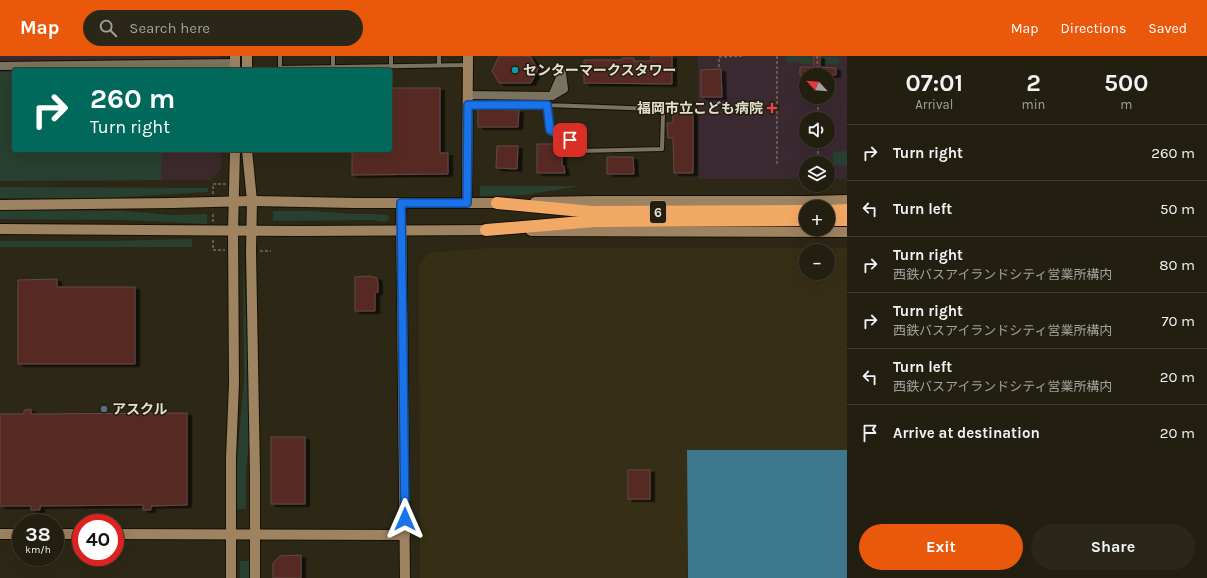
<!DOCTYPE html>
<meta charset="utf-8">
<style>
:root{--surface:#221e10;--page:#2a2719;--text:#f1f3f6;--muted:#a2a29f;--line:#3f3c30;--accent:#ea580c}
body{margin:0;font-family:Karla,"Noto Sans JP",sans-serif;background:var(--page);color:var(--text);height:100vh;display:flex;flex-direction:column;font-size:15px;white-space:nowrap}
*{box-sizing:border-box;margin:0}
p{font-size:13px;color:var(--muted)}
.icon{flex:none;width:22px;height:22px;fill:none;stroke:currentColor;stroke-width:2;stroke-linecap:round;stroke-linejoin:round}
.map{position:relative;flex:1;overflow:hidden}
.sheet{display:flex;flex-direction:column;background:var(--surface);width:360px}
.sheet>*{flex:none}
.banner{position:absolute;left:12px;top:12px;width:380px;height:84px;border-radius:4px;box-shadow:0 4px 16px #0002,0 0 0 1px var(--line);background:#00695c;color:#fff;overflow:hidden}
.needle{width:26px;rotate:296deg}
.tools{position:absolute;left:799px;top:12px;display:grid;gap:8px}
.tools a{display:grid;place-items:center;width:36px;height:36px;border-radius:50%;background:var(--surface);box-shadow:0 4px 16px #0002,0 0 0 1px var(--line);font-size:20px}
.speed{position:absolute;left:12px;top:458px;display:flex;gap:8px;font-size:20px;font-weight:700;text-align:center}
.speed>*{display:grid;place-content:center;width:52px;height:52px;border-radius:50%;background:var(--surface);box-shadow:0 4px 16px #0002,0 0 0 1px var(--line);line-height:1}
.speed small{font-size:10px;font-weight:400}
.speed .limit{border:6px solid #d22;background:#fff;color:#111}
.pin{position:absolute;display:grid;place-items:center;width:34px;height:34px;color:#fff;margin:-17px;border-radius:8px;box-shadow:0 2px 6px #0006}
.me{position:absolute;width:44px;margin:-22px;rotate:0deg;stroke-linejoin:round;filter:drop-shadow(0 0 3px #0008)}
.turn{display:flex;align-items:center;gap:14px;height:84px;padding:0 12px;font-size:18px}
.turn .icon{width:52px;height:52px;stroke-width:2.5}
.turn b{display:block;font-size:28px;line-height:34px}
.eta{display:flex;justify-content:space-evenly;align-items:center;height:68px;text-align:center}
.eta b{font-size:24px;font-weight:700;line-height:28px}
.primary-button{display:flex;gap:8px;margin-top:auto;padding:8px 12px}
.primary-button a{flex:1;height:46px;border-radius:24px;background:var(--accent);color:#fff;font-size:16px;font-weight:700;line-height:46px;text-align:center}
.primary-button a+a{background:var(--page);color:var(--text)}
ul{padding:0;list-style:none}
li{display:flex;align-items:center;gap:12px;height:56px;padding:0 12px;border-top:1px solid var(--line)}
li div{flex:1}
li b{display:block;font-size:15px}
li em{font-style:normal}
header{display:flex;align-items:center;gap:24px;box-sizing:border-box;height:56px;padding:0 20px;background:var(--accent);color:#fff}
header strong{font-size:19px}
nav{display:flex;gap:22px;margin-inline-start:auto;font-size:14px}
.search{width:280px;height:36px;background:var(--page);display:flex;align-items:center;gap:10px;box-sizing:border-box;padding:0 14px;border-radius:22px;color:var(--muted);font-size:15px}
main{display:flex;flex:1;min-height:0}
.map>svg:first-child{display:block}
.commercial{fill:#3d292b}
.built{fill:#362e15;fill-rule:evenodd}
.medical{fill:#3b2932;fill-rule:evenodd}
.green{fill:#284030}
.water{fill:#3e788e}
.building{fill:#572922;stroke:#614b47;filter:url(#shadow)}
.lines{fill:none;stroke-linecap:round;stroke-linejoin:round}
.lane-casing{stroke:#161002;stroke-width:6}
.street-casing{stroke:#161002;stroke-width:10}
.secondary-casing{stroke:#161002;stroke-width:12}
.highway-casing{stroke:#161002;stroke-width:14}
.path{stroke:#706c5c;stroke-width:1.5;stroke-dasharray:3 2;stroke-linecap:butt}
.lane{stroke:#7a735f;stroke-width:4}
.street{stroke:#7a735f;stroke-width:8}
.secondary{stroke:#9e8361;stroke-width:10}
.highway{stroke:#f3a966;stroke-width:12}
.route-casing{stroke:#114b97;stroke-width:10}
.route{stroke:#1a73e8;stroke-width:7}
.culture-dot{fill:#0f9aa8;stroke:#241e0c;stroke-width:1.5}
.health-dot{fill:#e0444e;stroke:#241e0c;stroke-width:1.5}
.service-dot{fill:#5c6f8a;stroke:#241e0c;stroke-width:1.5}
.labels{text-anchor:middle;stroke-width:3;stroke-linejoin:round;paint-order:stroke}
.shield{fill:#241e0c;stroke:#a9a597;stroke-width:1}
.shield-label{font-size:13px;font-weight:bold;fill:#e2dfd3}
.poi-label{font-size:14px;font-weight:bold;fill:#e2dfd3;stroke:#241e0c;text-anchor:start}
</style>
<header>
<strong>Map</strong>
<div class="search"><svg class="icon" aria-label="search" viewBox="0 0 24 24"><circle cx="10" cy="10" r="6"/><path d="M15 15l6 6"/></svg>Search here</div>
<nav><a>Map</a><a>Directions</a><a>Saved</a></nav>
</header>
<main>
<div class="map">
<svg width="847" height="522" viewBox="0 0 847 522">
<defs>
<filter id="shadow"><feDropShadow dx="4.5" dy="2.5" stdDeviation="0" flood-color="#0009"/></filter>
</defs>
<rect width="100%" height="100%" fill="#2d2816"/>
<polygon class="commercial" points="0,0 221,0 221,14 14,14 14,94 221,94 221,113 211,124 0,125"/>
<path class="built" d="M490,192H847V394L687,395V522H420L419,211L428,197ZM806,195H828V217H806Z"/>
<path class="medical" d="M698,0H847V123H828V107H806V123H698ZM806,19H828V41H806ZM806,63H828V85H806Z"/>
<g class="green">
<polygon points="787,0 838,1 841,5 838,8 803,8 797,5 793,5 789,8 786,4"/>
<polygon points="0,16 14,16 14,94 162,94 161,124 0,125"/>
<polygon points="847,95 847,109 833,109 833,96"/>
<polygon points="480,130 580,130 525,139 480,140"/>
<polygon points="0,131 208,132 208,136 107,142 0,142"/>
<polygon points="0,154 124,155 172,159 207,158 207,168 124,164 0,163"/>
<polygon points="273,155 312,155 353,158 372,158 387,159 389,161 388,164 385,166 372,164 273,165"/>
<polygon points="192,183 192,191 0,191 0,185 109,185"/>
<polygon points="243,201 249,325 249,385 246,415 246,453 237,453 237,402 244,325"/>
<polygon points="240,505 249,505 250,522 240,522"/>
</g>
<polygon class="water" points="687,394 847,394 847,522 688,522"/>
<g class="building">
<polygon points="499,0 530,0 538,13 531,27 499,27 492,15"/>
<polygon points="651,0 672,0 672,28 584,27 584,4 622,4 622,2 634,2 634,5 651,5"/>
<polygon points="814,0 820,0 820,11 836,12 836,19 800,19 800,11 814,11"/>
<polygon points="721,13 722,41 701,41 701,14"/>
<polygon points="390,32 440,32 440,97 448,97 448,118 352,119 352,94 390,94"/>
<polygon points="478,53 519,54 518,71 478,71"/>
<polygon points="693,56 693,117 674,117 673,82 668,82 667,67 673,67 673,57"/>
<polygon points="537,88 562,88 562,110 564,110 565,117 537,117"/>
<polygon points="497,90 518,90 517,113 496,112"/>
<polygon points="607,101 633,101 634,118 607,118"/>
<polygon points="369,220 377,222 378,227 378,236 375,237 375,255 355,255 355,221"/>
<polygon points="57,223 57,231 135,231 135,308 18,308 18,224"/>
<polygon points="31,353 31,358 187,357 187,449 151,450 151,454 143,454 143,449 40,450 40,454 31,454 31,450 0,450 0,358 24,358 24,354"/>
<rect x="271" y="381" width="34" height="67"/>
<rect x="628" y="414" width="22" height="29"/>
<polygon points="301,499 301,522 273,522 273,507 280,500"/>
</g>
<g class="lines">
<defs>
<g id="lane">
<polyline points="280,0 280,12 468,9"/>
<polyline points="391,0 391,10"/>
<polyline points="439,9 439,0"/>
<polyline points="333,11 333,0"/>
<path d="M468,49H547L656,53L661,55L663,59L662,93L580,95C574,92 573,87 568,83C563,79 556,79 551,74L547,49"/>
</g>
<g id="street">
<polyline points="0,10 235,7"/>
<polyline points="468,39 552,40 564,33 562,17"/>
<polyline points="552,40 562,17"/>
</g>
<g id="secondary">
<polyline points="235,0 235,14"/>
<polyline points="247,14 247,0"/>
<polyline points="247,94 252,145 251,195 255,417 255,522"/>
<polyline points="535,146 594,145 809,145 847,144"/>
<polyline points="401,147 405,522"/>
<polyline points="467,147 468,0"/>
<polyline points="0,149 172,147 252,145 354,147 505,147"/>
<polyline points="0,173 300,175 493,174"/>
<polyline points="531,175 847,176"/>
<polyline points="0,478 21,478"/>
<polyline points="55,478 81,478"/>
<polyline points="115,478 405,479"/>
<polyline points="231,522 231,402 234,327 233,174 235,94"/>
</g>
<g id="highway">
<polyline points="497,147 592,156 806,155"/>
<polyline points="828,155 847,154"/>
<polyline points="828,164 847,164"/>
<polyline points="486,174 594,165 806,164"/>
</g>
</defs>
<use href="#lane" class="lane-casing"/>
<use href="#street" class="street-casing"/>
<use href="#secondary" class="secondary-casing"/>
<use href="#highway" class="highway-casing"/>
<g class="path">
<polyline points="777,0 777,109"/>
<polyline points="817,0 818,19"/>
<polyline points="719,11 719,1 742,0"/>
<polyline points="818,41 818,63"/>
<polyline points="818,85 818,107"/>
<polyline points="213,138 213,128 226,128"/>
<polyline points="213,166 213,156"/>
<polyline points="213,184 213,194 225,194"/>
<polyline points="260,195 271,195"/>
</g>
<use href="#lane" class="lane"/>
<use href="#street" class="street"/>
<use href="#secondary" class="secondary"/>
<use href="#highway" class="highway"/>
</g>
<g class="lines">
<defs>
<polyline id="route" points="405,463 401,147 467,147 468,49 547,49 550,74 570,84"/>
</defs>
<use href="#route" class="route-casing"/>
<use href="#route" class="route"/>
</g>
<circle class="culture-dot" cx="515" cy="14" r="4"/>
<path class="health-dot" d="M770 46h4v4h4v4h-4v4h-4v-4h-4v-4h4z"/>
<circle class="service-dot" cx="104" cy="353" r="4"/>
<g class="labels">
<rect class="shield" x="650" y="145" width="16" height="22" rx="3"/>
<g class="shield-label">
<text x="658" y="161">6</text>
</g>
<g class="poi-label">
<text x="523" y="19">センターマークスタワー</text>
<text x="763" y="57" text-anchor="end">福岡市立こども病院</text>
<text x="112" y="358">アスクル</text>
</g>
</g>
</svg>
<div class="tools">
<a><svg class="needle" viewBox="-14 -14 28 28"><path d="M0-13l5 13h-10z" fill="#e53935"/><path d="M0 13l5-13h-10z" fill="#a2a29f"/></svg></a>
<a><svg class="icon" aria-label="sound" viewBox="0 0 24 24"><path d="M4 9h4l5-4v14l-5-4H4zM17 9q2 3 0 6"/></svg></a>
<a><svg class="icon" aria-label="layers" viewBox="0 0 24 24"><path d="M12 4l9 5-9 5-9-5zM3 14l9 5 9-5"/></svg></a>
<a>+</a>
<a>−</a>
</div>
<div class="speed"><div>38<small>km/h</small></div><div class="limit">40</div></div>
<div class="pin" style="left:570px;top:84px;background:#d93025"><svg class="icon" aria-label="arrive" viewBox="0 0 24 24"><path d="M6 21V4h12l-3 4 3 4H6"/></svg></div>
<svg class="me" style="left:405px;top:463px" viewBox="-20 -20 40 40"><path d="M0-17L14 15 0 8-14 15z" fill="#1a73e8" stroke="#fff" stroke-width="4"/></svg>
<div class="banner">
<div class="turn"><svg class="icon" aria-label="right" viewBox="0 0 24 24"><path d="M7 20v-9h11M14 6l5 5-5 5"/></svg><div><b>260 m</b>Turn right</div></div>
</div>
</div>
<section class="sheet">
<div class="eta">
<div><b>07:01</b><p>Arrival</p></div>
<div><b>2</b><p>min</p></div>
<div><b>500</b><p>m</p></div>
</div>
<ul>
<li><svg class="icon" aria-label="right" viewBox="0 0 24 24"><path d="M7 20v-9h11M14 6l5 5-5 5"/></svg><div><b>Turn right</b></div><em>260 m</em></li>
<li><svg class="icon" aria-label="left" viewBox="0 0 24 24"><path d="M17 20v-9H6M10 6l-5 5 5 5"/></svg><div><b>Turn left</b></div><em>50 m</em></li>
<li><svg class="icon" aria-label="right" viewBox="0 0 24 24"><path d="M7 20v-9h11M14 6l5 5-5 5"/></svg><div><b>Turn right</b><p>西鉄バスアイランドシティ営業所構内</p></div><em>80 m</em></li>
<li><svg class="icon" aria-label="right" viewBox="0 0 24 24"><path d="M7 20v-9h11M14 6l5 5-5 5"/></svg><div><b>Turn right</b><p>西鉄バスアイランドシティ営業所構内</p></div><em>70 m</em></li>
<li><svg class="icon" aria-label="left" viewBox="0 0 24 24"><path d="M17 20v-9H6M10 6l-5 5 5 5"/></svg><div><b>Turn left</b><p>西鉄バスアイランドシティ営業所構内</p></div><em>20 m</em></li>
<li><svg class="icon" aria-label="arrive" viewBox="0 0 24 24"><path d="M6 21V4h12l-3 4 3 4H6"/></svg><div><b>Arrive at destination</b></div><em>20 m</em></li>
</ul>
<div class="primary-button"><a>Exit</a><a>Share</a></div>
</section>
</main>
